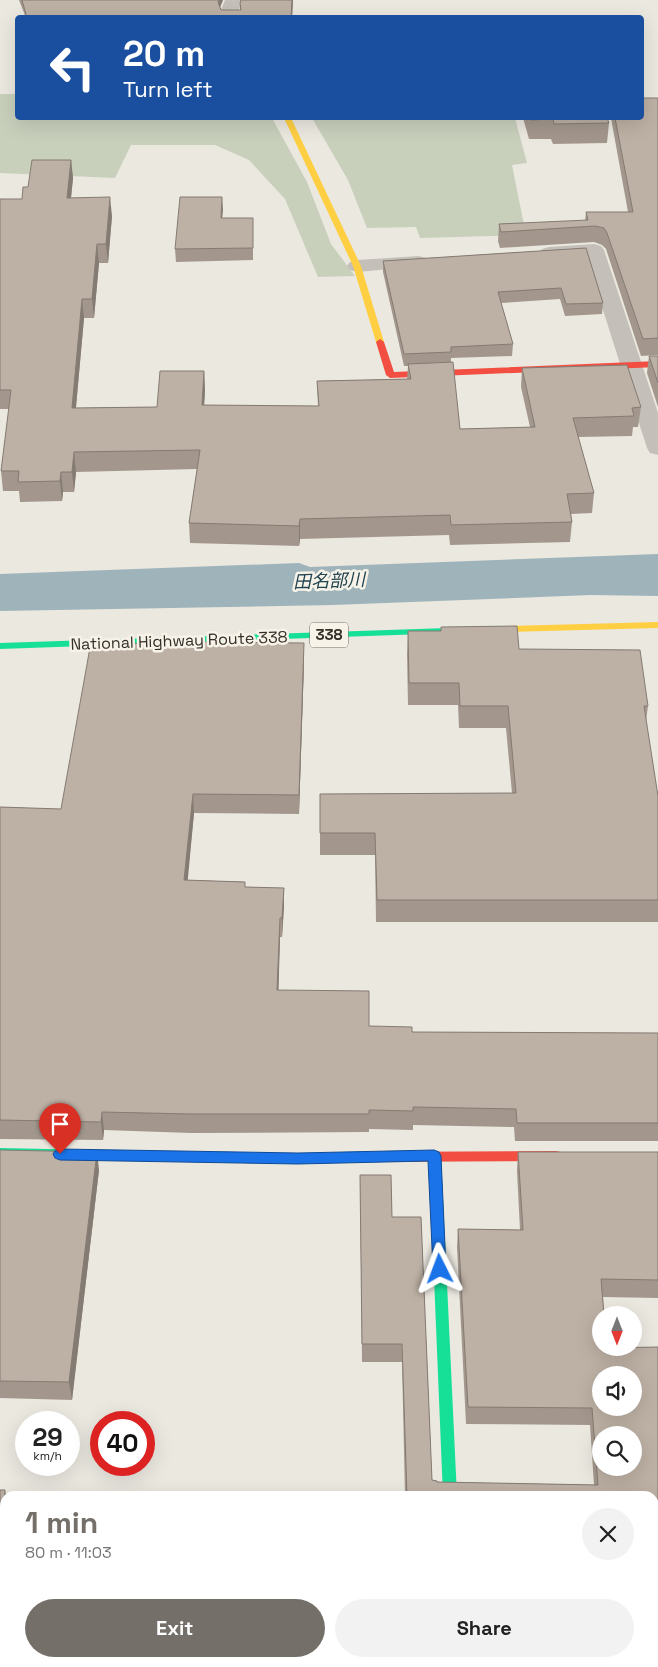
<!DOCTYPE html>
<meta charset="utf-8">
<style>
:root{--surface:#fff;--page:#f2f2f2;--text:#222;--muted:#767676;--accent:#746f68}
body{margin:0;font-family:"Space Grotesk","Noto Sans JP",sans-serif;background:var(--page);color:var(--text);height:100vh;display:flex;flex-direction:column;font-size:19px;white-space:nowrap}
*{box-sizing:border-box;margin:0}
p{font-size:16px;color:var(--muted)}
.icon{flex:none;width:28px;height:28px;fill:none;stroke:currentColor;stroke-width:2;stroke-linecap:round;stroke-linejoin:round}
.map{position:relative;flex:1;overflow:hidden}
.drawer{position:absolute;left:0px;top:1491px;width:659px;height:176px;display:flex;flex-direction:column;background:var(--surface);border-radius:15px 15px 0 0;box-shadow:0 5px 20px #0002}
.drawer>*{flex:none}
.top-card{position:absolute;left:15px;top:15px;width:629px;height:105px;border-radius:5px;box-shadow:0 5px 20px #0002;background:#1a4fa0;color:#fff;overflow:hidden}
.needle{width:32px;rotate:180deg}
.tools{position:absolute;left:592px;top:1306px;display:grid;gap:10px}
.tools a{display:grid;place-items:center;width:50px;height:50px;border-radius:50%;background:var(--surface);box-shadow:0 5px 20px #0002;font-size:25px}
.speed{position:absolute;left:15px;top:1411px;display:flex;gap:10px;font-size:25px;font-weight:700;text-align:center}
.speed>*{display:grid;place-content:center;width:65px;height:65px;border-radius:50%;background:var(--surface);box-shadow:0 5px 20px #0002;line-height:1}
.speed small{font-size:12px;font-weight:400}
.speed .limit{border:8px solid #d22;background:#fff;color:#111}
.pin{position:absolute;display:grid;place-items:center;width:42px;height:42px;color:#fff;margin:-51px -21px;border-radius:50% 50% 50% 0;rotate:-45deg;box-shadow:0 0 5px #0007}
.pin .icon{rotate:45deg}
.me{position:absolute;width:55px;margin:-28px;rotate:357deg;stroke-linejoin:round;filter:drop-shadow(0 0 4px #0008)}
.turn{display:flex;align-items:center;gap:18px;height:105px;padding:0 25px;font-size:22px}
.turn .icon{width:65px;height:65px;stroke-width:2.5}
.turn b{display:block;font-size:35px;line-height:42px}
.round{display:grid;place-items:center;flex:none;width:52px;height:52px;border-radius:26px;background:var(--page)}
.headline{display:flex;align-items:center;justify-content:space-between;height:85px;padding:0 25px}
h1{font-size:30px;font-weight:700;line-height:38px;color:var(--accent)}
.primary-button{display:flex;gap:10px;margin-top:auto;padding:10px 25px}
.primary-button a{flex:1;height:58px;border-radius:30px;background:var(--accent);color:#fff;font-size:20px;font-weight:700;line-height:58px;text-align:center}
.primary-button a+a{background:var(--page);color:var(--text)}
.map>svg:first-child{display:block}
.green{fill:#c8d0bc}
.water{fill:#9fb4ba}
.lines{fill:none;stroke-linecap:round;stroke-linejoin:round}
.street{fill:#c4c0b9;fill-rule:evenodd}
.fast{fill:#16e098;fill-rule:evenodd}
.slow{fill:#ffcf43;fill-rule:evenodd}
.jam{fill:#f24e42;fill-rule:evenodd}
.wall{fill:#a3978d;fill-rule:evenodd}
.shaded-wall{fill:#847b73}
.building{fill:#bdb0a4;stroke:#847b73;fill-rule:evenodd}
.route{fill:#1a73e8;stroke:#114b97}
.labels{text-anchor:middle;stroke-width:5;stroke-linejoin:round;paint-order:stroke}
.shield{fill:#f7f3e8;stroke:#6e6962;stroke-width:1}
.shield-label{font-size:15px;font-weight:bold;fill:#342e28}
.street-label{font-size:16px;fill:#342e28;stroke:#f7f3e8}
.water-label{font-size:18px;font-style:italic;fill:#224451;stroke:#f7f3e8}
</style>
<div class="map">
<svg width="658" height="1667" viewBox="0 0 658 1667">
<rect width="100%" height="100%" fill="#ebe8e0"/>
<g class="green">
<polygon points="0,94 17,94 18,118 272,118 307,182 331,244 355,276 318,277 285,199 249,160 215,145 131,145 115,178 0,173"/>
<polygon points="312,118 515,118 527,163 512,165 526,235 420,238 416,227 367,228 348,180"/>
</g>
<polygon class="water" points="658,554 658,596 591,595 333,605 0,611 0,574 299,563 310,567"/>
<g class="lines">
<g class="street">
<polygon points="225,0 243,0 238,12 240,18 222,18 220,12"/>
<polygon points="594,244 601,246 604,250 658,413 658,455 650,453 647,448 586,257 549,259 542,257 539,253 542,249 549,247"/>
<polygon points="419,256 426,258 429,262 426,266 357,272 350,270 347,266 350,262 357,260"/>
</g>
<g class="fast">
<polygon points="507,626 512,629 511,631 0,649 0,643"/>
<polygon points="0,1148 298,1154 367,1152 372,1153 373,1157 372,1161 367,1162 298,1164 0,1158"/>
<polygon points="435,1151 440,1152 441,1156 457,1496 443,1496 429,1156 430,1152"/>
</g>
<g class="slow">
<polygon points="284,118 291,118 361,266 384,342 383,344 377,344 376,342 353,266"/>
<polygon points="658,622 658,628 507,632 502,629 507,626"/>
</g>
<g class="jam">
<polygon points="380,339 384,342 394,372 658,361 658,367 390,378 386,375 376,342"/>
<polygon points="556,1151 561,1152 562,1156 561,1160 556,1161 367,1162 362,1161 361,1157 362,1153 367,1152"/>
</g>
</g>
<g class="wall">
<polygon points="19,0 223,0 220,8 221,10 240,10 240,3 241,0 293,0 292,18 26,18"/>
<polygon points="658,98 658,355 641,356 606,249 602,245 594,242 500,248 498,241 499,224 585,221 586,212 628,212 611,118 641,118"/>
<polygon points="523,118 607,118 609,123 607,143 553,144 551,139 529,139"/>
<polygon points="71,160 73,178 71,198 112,216 108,263 99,263 94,318 84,318 76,408 157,407 204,371 205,390 204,405 318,406 317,381 407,379 408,366 404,366 383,272 383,261 586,248 603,303 602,314 565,316 560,299 501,303 513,344 512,356 451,358 451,362 460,429 530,427 521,387 522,368 641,407 638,427 633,427 632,436 578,437 594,493 592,513 571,514 572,522 570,542 450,545 449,535 300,539 299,546 190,543 189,523 197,469 76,472 74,492 63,492 62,501 20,502 19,491 3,491 1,471 9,409 0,409 0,199 22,199 28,187"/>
<polygon points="223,209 222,218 253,230 253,260 176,262 175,249"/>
<polygon points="649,356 658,356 658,407 647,373"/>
<polygon points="441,627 519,649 648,706 646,721 658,796 658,922 376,922 375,855 320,855 320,794 512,793 506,728 459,728 458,705 408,705 407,654 408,631 441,631"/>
<polygon points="304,662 299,814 194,813 187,880 245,882 245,887 284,888 284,906 282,937 280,937 278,990 369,1026 412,1032 658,1033 658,1141 515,1141 514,1127 413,1125 413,1130 369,1129 369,1132 191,1133 104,1130 103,1140 0,1139 0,807 61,809"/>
<polygon points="0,1150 99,1170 72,1400 0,1398"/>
<path d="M518,1152H658V1298L603,1297L604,1315H601V1348L658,1347V1667H410V1662H654V1496H405L402,1362H362L360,1175H391L392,1217H421L432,1480L437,1481V1482L594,1485L590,1425L466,1424L457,1247L458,1229L520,1230L517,1171ZM601,1375H634V1408H601ZM601,1435H634V1468H601Z"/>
</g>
<g class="shaded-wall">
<polygon points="219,0 223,0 218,11 218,2"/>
<polygon points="292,0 293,0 292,18 291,18"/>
<polygon points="71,160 73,178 69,217 67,198"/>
<polygon points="110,197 112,216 108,263 106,244"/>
<polygon points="222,197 223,209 221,230 221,218"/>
<polygon points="97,244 99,263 94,318 92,299"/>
<polygon points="82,299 84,318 74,428 72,408"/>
<polygon points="204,371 205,390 203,425 202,405"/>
<polygon points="74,452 76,472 74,492 72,472"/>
<polygon points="61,472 63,492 62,501 60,481"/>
<polygon points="300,519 300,539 299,546 299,526"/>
<polygon points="304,643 304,662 299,814 299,795"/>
<polygon points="193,794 194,813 186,899 184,880"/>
<polygon points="284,888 284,906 282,937 282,918"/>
<polygon points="280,918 280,937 278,1009 277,990"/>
<polygon points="102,1112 104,1130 103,1140 101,1122"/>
<polygon points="97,1152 99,1170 72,1400 69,1382"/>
<polygon points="5,1490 6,1496 5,1496 5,1547 0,1600 0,1546"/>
</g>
<g class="building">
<polygon points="22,0 219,0 218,2 221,10 241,10 240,3 241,0 292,0 291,18 27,18"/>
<polygon points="641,98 658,98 658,338 643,339 607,233 604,228 595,226 501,232 499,224 588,220 586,212 633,212 615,118 641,118"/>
<polygon points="530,118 607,118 609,123 554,124 553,119 531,120"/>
<polygon points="32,160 71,160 67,198 110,197 106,244 97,244 92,299 82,299 72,408 157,407 160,371 204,371 202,405 319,406 317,381 411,379 408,364 453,362 460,429 535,427 522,368 627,365 641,407 632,408 634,416 573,418 594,493 567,494 572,522 451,525 450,515 300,519 299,526 189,523 200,450 74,452 72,472 61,472 60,481 18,482 19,471 1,471 11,390 0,390 0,199 22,199 23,187 28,187"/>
<polygon points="180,197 222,197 221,218 253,218 253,248 175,249"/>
<polygon points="586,248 603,303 566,304 561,288 498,292 513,344 451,347 451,352 404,354 383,261"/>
<polygon points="649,356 658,356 658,383"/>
<polygon points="517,626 519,649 640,650 648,706 644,706 658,796 658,900 377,900 375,833 320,833 320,794 516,793 508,706 460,706 459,683 409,683 408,631 441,631 441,627"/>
<polygon points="91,642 184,645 184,642 304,643 299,795 193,794 184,880 245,882 245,887 284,888 282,918 280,918 277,990 369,991 369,1026 412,1027 412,1032 658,1033 658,1123 517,1123 516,1109 413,1107 413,1111 369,1110 369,1114 190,1114 102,1112 101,1122 0,1120 0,807 61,809"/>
<polygon points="0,1150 97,1152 69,1382 0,1381"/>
<path d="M518,1152H658V1280L601,1279L604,1315H601V1348L658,1347V1667H412V1662H654V1496H407L402,1344H362L360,1175H391L392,1217H421L432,1480L437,1481V1482L598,1485L592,1408L468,1407L458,1229L523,1230ZM601,1375H634V1408H601ZM601,1435H634V1468H601Z"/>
<polygon points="0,1490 5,1490 0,1546"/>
</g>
<polygon class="route" points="60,1149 298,1153 434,1150 439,1152 441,1156 446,1269 444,1273 440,1275 435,1273 433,1269 428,1161 298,1164 60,1160 55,1158 53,1154 55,1151"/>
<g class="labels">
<rect class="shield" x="310" y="622.5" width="38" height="25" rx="4"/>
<g class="shield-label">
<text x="329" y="640">338</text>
</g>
<g class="street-label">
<text transform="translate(179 640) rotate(-2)" y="6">National Highway Route 338</text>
</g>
<g class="water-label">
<text transform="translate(329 581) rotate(-2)" y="6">田名部川</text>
</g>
</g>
</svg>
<div class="tools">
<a><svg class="needle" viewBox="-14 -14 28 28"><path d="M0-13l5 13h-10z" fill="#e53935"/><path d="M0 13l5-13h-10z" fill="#767676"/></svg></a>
<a><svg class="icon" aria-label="sound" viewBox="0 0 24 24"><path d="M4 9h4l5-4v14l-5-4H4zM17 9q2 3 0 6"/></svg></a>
<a><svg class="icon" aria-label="search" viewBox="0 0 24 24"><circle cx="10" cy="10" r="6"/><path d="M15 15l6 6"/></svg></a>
</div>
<div class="speed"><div>29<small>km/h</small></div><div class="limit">40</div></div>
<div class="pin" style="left:60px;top:1154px;background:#d93025"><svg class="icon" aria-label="arrive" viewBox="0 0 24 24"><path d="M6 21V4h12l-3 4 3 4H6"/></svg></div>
<svg class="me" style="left:440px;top:1269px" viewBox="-20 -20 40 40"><path d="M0-17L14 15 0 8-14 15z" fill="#1a73e8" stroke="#fff" stroke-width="4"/></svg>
<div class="top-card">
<div class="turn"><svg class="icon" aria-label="left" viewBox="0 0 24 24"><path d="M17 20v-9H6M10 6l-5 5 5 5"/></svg><div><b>20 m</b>Turn left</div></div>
</div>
<section class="drawer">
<div class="headline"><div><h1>1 min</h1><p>80 m · 11:03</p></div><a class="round"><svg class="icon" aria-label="close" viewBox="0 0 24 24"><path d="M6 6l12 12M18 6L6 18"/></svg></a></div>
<div class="primary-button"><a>Exit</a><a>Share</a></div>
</section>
</div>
